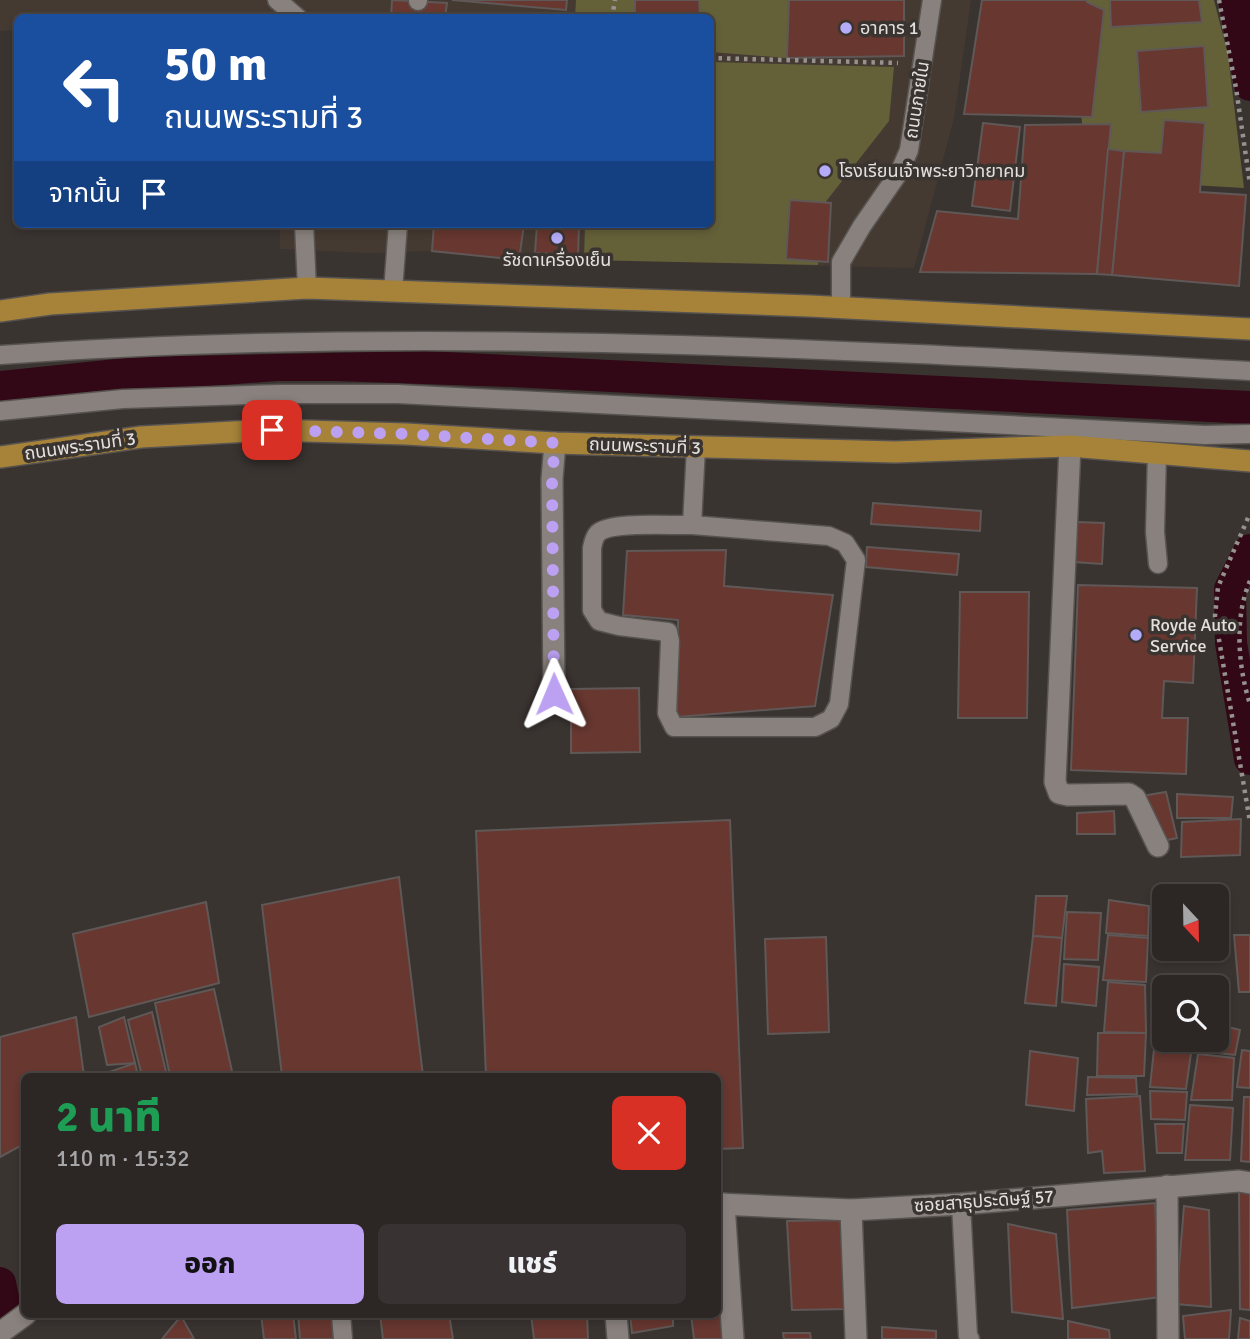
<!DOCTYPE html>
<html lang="th">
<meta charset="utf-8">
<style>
:root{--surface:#2c2725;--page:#383332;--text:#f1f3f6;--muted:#a6a5a7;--line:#484442;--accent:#bca0f2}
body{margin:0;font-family:Signika,"Noto Sans Thai",sans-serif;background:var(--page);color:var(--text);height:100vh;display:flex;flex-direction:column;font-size:26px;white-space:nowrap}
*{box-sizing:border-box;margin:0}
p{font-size:23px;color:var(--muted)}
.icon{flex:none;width:38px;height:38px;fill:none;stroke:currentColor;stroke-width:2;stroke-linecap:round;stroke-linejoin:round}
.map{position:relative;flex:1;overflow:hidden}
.panel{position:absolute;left:21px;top:1073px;width:700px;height:245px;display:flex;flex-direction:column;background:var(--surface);border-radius:10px;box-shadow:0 4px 10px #0003,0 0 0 2px var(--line)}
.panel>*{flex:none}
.guide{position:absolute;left:14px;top:14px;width:700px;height:214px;border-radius:10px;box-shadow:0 4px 10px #0003,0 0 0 2px var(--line);background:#1a4fa0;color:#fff;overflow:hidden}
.needle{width:46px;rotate:158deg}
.buttons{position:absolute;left:1152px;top:884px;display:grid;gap:14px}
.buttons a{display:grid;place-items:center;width:77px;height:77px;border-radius:10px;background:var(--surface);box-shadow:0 4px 10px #0003,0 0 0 2px var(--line);font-size:35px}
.pin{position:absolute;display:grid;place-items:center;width:60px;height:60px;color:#fff;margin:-30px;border-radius:14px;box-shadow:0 4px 10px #0006}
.me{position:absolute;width:77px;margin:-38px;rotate:359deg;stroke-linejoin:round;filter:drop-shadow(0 0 5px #0008)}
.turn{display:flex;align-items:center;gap:24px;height:147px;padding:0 35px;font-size:32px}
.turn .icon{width:91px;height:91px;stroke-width:2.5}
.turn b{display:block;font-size:49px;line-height:60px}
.then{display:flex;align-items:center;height:66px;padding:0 35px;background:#0003;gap:14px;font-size:26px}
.round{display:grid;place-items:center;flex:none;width:74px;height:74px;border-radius:10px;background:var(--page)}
.headline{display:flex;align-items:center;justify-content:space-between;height:119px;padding:0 35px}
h1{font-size:42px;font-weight:800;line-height:52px;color:#1e9e55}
.action{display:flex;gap:14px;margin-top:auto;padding:14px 35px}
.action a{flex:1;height:80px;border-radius:10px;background:var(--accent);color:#111;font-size:28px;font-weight:800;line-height:80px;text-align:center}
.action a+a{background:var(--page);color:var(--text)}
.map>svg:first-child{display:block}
.built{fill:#453a32}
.green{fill:#646139}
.water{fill:#320716}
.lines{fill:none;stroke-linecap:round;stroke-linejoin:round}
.canal{stroke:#320716;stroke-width:32}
.building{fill:#673730;stroke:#5f5857;stroke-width:2}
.lane-casing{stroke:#575350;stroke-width:21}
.street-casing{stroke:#575350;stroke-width:24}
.primary-casing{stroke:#575350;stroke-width:24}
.path{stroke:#96928f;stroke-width:4.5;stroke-dasharray:3.5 5;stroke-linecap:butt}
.lane{stroke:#88817d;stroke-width:18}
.street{stroke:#88817d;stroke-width:21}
.primary{stroke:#a68339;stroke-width:21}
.route{stroke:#bca0f2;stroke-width:12;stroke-dasharray:0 21.6}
.poi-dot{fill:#b4acf9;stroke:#3a3431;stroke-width:2.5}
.labels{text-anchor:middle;stroke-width:7;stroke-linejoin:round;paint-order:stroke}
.poi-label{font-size:18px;fill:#e3e0dd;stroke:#3a3431;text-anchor:start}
.street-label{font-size:18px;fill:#e3e0dd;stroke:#3a3431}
</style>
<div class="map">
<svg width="1250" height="1339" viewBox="0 0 1250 1339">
<rect width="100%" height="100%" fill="#3a3431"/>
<polygon class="built" points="0,0 971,0 954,118 914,268 584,260 428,251 370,253 280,249 280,224 710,224 710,18 18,18 17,30 0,31"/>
<g class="green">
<polygon points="576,0 671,0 664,17 575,18"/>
<polygon points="699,0 789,0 787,58 711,52 710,18 700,17"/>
<polygon points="1071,0 1214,0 1228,55 1244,188 1087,179"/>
<polygon points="711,62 894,67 889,121 824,204 818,265 584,260 585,224 710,224"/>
</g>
<polygon class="water" points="425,351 1250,391 1250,424 512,387 336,381 277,381 0,402 0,371 135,357"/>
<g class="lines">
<g class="canal">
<polyline points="1234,0 1250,85"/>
<polyline points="1250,550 1230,589 1231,643 1250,759"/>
<polyline points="0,1283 6,1312"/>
</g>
</g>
<g class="building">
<polygon points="392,0 447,3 445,18 391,18"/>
<polygon points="452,0 567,0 566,10"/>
<polygon points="635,0 699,0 700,18 635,18"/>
<polygon points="789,0 904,0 904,56 787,58"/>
<polygon points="982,0 1087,0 1087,2 1104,10 1092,117 964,114"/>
<polygon points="1110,0 1199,0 1202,22 1111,27"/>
<polygon points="1204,46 1208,107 1141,112 1137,51"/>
<polygon points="1164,120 1205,123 1200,192 1246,195 1239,286 1112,275 1124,151 1161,153"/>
<polygon points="983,123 1020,127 1010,211 972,206"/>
<polygon points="1111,124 1097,274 920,272 937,211 1018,219 1025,125"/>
<polygon points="1108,149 1124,151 1112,275 1097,274"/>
<polygon points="790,200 831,203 828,262 786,259"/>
<polygon points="434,224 524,224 519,260 432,251"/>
<polygon points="537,224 579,224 578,255 535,253"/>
<polygon points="873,503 981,511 980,531 871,524"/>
<polygon points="1077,522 1104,523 1102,564 1074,562"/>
<polygon points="867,547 959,554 957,575 866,567"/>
<polygon points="726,550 724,586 833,595 815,706 677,717 678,620 623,615 627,551"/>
<polygon points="1078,585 1197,588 1193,683 1164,681 1162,718 1188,718 1186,774 1071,770"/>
<polygon points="960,592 1029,592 1027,718 958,718"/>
<polygon points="639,688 640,752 571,753 571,689"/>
<polygon points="1166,792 1177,838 1158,842 1142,796"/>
<polygon points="1177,794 1233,797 1231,818 1177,818"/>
<polygon points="1114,811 1115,834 1077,834 1077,813"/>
<polygon points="1241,819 1240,855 1181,857 1182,822"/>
<polygon points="730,820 743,1148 718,1149 718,1076 486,1076 476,831"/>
<polygon points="399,877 423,1076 282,1076 262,905"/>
<polygon points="1036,896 1067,896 1062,938 1033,936"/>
<polygon points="1109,900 1149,906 1148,936 1106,933"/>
<polygon points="206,902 219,983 89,1017 73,934"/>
<polygon points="1067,912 1101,913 1098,960 1064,959"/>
<polygon points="1108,935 1148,938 1146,982 1103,980"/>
<polygon points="1234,935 1250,935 1250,992 1239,992"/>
<polygon points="1033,936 1062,938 1056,1006 1025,1003"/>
<polygon points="826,937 829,1032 768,1034 765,939"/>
<polygon points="1064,964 1099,967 1096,1006 1062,1002"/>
<polygon points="1108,982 1145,985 1146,1033 1104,1032"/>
<polygon points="214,989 233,1076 170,1076 155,1003"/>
<polygon points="152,1012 167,1076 142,1076 128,1020"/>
<polygon points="1158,1012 1164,1014 1164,1040 1191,1040 1189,1049 1153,1046"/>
<polygon points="76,1017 84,1076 24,1076 24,1144 0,1157 0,1037"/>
<polygon points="124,1017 135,1063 107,1065 99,1027"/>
<polygon points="1216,1024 1240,1030 1235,1055 1200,1051 1201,1040 1216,1040"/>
<polygon points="1098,1033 1146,1033 1144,1076 1097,1076"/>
<polygon points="1154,1049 1191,1053 1186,1089 1150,1087"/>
<polygon points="1242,1050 1250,1051 1250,1088 1237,1087"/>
<polygon points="1030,1051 1078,1058 1074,1111 1026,1105"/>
<polygon points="1198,1054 1234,1058 1232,1100 1191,1100"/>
<polygon points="135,1063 138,1076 107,1076 106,1073"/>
<polygon points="1088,1077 1136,1078 1137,1094 1087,1095"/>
<polygon points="1150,1091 1187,1092 1185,1120 1151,1119"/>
<polygon points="1140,1096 1145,1171 1104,1173 1102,1151 1088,1153 1086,1099"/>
<polygon points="1244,1097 1250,1097 1250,1162 1241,1161"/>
<polygon points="1190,1105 1233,1108 1230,1160 1185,1160"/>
<polygon points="1155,1124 1184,1124 1182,1153 1157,1153"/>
<polygon points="1239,1189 1250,1193 1250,1310 1240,1309"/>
<polygon points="1155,1203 1160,1297 1072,1308 1067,1210"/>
<polygon points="1184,1206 1209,1210 1211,1307 1176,1304"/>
<polygon points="843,1220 848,1309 792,1310 787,1221"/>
<polygon points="1008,1224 1056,1234 1063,1319 1012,1312"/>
<polygon points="718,1256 728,1339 694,1339 691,1314 718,1314"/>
<polygon points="1231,1310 1229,1339 1185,1339 1183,1316"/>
<polygon points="261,1314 293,1314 296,1339 264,1339"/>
<polygon points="298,1314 331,1314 334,1339 300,1339"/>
<polygon points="380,1314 449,1314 453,1339 383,1339"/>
<polygon points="531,1314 587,1314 588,1339 534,1339"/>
<polygon points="630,1314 673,1314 673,1326 632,1333"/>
<polygon points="181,1316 194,1339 162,1339"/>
<polygon points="1240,1318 1250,1321 1250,1339 1238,1339"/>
<polygon points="1068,1321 1109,1330 1110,1339 1068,1339"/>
<polygon points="882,1327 936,1331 936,1339 882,1339"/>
<polygon points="783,1333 810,1333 811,1339 784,1339"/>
</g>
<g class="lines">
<defs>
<g id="lane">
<polyline points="277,0 298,18"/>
<polyline points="418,1 418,0"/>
<polyline points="304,224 307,288"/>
<polyline points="393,291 398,224"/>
<polyline points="841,308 841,262 862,226 900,171 909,150 932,0"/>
<path d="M0,355C416,325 834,349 1250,371"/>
<polyline points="0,411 123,399 279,394 398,394 1205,435 1250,434"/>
<polyline points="1157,453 1155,532 1158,564"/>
<path d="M692,525L829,536L845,543L856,560L839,704L831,719L815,727H674L667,713L670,641L668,632L619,626L599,621L592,610V548C593,543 594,537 598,533C611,521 672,526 692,525L696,447"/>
<polyline points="961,1204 968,1336 970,1339"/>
<polyline points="341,1314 343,1339"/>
</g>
<g id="street">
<polyline points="1070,446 1055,782 1059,793 1068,795 1129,794 1135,798 1158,846"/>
<polyline points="554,694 552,479 555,443"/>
<polyline points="1167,1186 1168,1339"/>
<polyline points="718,1204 851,1210 961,1204 1239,1181 1250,1183"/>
<polyline points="724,1204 733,1339"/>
<polyline points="851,1210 856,1339"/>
<polyline points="616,1314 618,1339"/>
<polyline points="0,1333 26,1314"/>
</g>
<g id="primary">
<polyline points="0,311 50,304 307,288 810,306 1250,329"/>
<polyline points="0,457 141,437 272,430 406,434 555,443 895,452 1070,446 1250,461"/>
</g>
</defs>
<use href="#lane" class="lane-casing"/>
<use href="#street" class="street-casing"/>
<use href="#primary" class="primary-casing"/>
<g class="path">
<polyline points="1219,0 1236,88 1250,184"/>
<polyline points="612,18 615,0"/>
<polyline points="710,58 898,63"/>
<polyline points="1248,518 1218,587 1215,616 1250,822"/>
<path d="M1250,581C1234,617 1238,667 1250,704"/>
</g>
<use href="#lane" class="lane"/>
<use href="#street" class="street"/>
<use href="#primary" class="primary"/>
</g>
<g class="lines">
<polyline class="route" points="272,430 406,434 555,443 552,480 554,694"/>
</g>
<g class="poi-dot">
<circle cx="846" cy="28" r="7"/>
<circle cx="825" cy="171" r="7"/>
<circle cx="557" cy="238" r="7"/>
<circle cx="1136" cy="635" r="7"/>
</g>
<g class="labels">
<g class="poi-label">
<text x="860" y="34">อาคาร 1</text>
<text x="839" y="177">โรงเรียนเจ้าพระยาวิทยาคม</text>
<text x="557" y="266" text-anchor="middle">รัชดาเครื่องเย็น</text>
<text x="1150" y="631">Royde Auto<tspan x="1150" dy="21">Service</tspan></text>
</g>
<g class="street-label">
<text transform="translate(917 100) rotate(-81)" y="6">ถนนภายใน</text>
<text transform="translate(80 446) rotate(-8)" y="6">ถนนพระรามที่ 3</text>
<text transform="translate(645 446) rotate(2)" y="6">ถนนพระรามที่ 3</text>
<text transform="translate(984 1201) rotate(-4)" y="6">ซอยสาธุประดิษฐ์ 57</text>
</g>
</g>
</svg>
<div class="buttons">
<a><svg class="needle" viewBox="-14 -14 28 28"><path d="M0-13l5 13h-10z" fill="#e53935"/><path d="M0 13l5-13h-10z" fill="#a6a5a7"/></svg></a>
<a><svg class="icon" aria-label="search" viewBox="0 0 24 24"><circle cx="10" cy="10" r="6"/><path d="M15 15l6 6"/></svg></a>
</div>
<div class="pin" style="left:272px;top:430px;background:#d93025"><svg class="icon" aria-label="arrive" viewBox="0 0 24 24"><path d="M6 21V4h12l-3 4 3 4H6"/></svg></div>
<svg class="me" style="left:554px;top:694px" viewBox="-20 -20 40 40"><path d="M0-17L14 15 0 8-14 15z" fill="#bca0f2" stroke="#fff" stroke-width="4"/></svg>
<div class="guide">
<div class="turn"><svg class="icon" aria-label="left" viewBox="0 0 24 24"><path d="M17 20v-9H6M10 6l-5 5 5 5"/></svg><div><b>50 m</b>ถนนพระรามที่ 3</div></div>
<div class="then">จากนั้น<svg class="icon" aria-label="arrive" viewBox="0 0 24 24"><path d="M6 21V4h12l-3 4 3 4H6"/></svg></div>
</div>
<section class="panel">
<div class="headline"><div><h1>2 นาที</h1><p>110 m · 15:32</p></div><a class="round" style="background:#d93025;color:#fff"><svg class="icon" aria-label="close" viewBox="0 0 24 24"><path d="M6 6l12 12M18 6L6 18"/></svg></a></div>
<div class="action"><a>ออก</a><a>แชร์</a></div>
</section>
</div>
